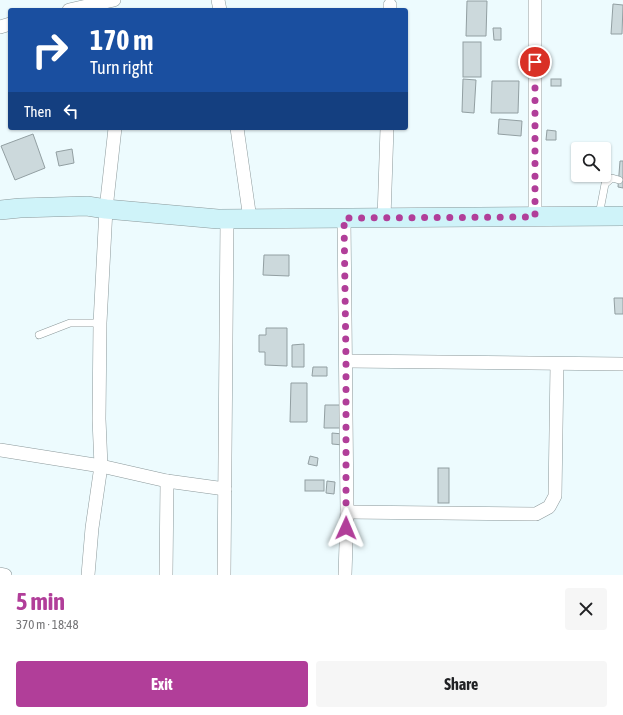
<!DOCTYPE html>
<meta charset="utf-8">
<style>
:root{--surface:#fff;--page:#f6f6f6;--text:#202124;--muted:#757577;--accent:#b13e99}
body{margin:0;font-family:"Asap Condensed",sans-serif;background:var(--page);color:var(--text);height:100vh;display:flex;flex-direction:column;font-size:15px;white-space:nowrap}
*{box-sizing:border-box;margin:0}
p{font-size:13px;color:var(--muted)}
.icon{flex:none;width:22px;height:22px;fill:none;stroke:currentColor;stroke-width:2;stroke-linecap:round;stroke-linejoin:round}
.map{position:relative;height:575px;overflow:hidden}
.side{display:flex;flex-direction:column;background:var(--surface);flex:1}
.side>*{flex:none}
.top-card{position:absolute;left:8px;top:8px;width:400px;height:122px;border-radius:4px;box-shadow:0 1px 3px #0004;background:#1a4fa0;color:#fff;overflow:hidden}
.controls{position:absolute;left:571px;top:142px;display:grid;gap:8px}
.controls a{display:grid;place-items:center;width:40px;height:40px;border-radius:4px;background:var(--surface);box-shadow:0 1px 3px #0004;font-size:20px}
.pin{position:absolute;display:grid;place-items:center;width:34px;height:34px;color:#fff;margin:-17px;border:2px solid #fff;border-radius:50%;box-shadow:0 1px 4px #0007}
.me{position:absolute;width:44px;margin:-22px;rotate:1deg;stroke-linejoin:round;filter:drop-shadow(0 0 3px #0008)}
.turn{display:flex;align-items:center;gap:14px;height:84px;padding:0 16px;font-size:18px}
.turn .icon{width:52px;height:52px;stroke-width:2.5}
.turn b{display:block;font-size:28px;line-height:34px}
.then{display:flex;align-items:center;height:38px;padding:0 16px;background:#0003;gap:8px;font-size:15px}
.round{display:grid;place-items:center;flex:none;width:42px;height:42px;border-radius:4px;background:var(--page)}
.headline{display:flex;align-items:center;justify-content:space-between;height:68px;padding:0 16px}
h1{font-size:24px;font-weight:700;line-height:30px;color:var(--accent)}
.action{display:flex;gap:8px;margin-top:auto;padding:8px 16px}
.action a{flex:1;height:46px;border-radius:4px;background:var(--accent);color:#fff;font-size:16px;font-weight:700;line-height:46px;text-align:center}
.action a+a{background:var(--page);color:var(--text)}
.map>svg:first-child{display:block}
.building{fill:#ccd9dc;stroke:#929fa2}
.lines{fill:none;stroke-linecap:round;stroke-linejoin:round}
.lane-casing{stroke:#8c999b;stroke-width:8}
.street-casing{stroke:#8c999b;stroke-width:14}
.secondary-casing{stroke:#8c999b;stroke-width:20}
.lane{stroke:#fff;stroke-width:7}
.street{stroke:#fff;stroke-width:13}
.secondary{stroke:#cff3f9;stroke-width:19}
.route{stroke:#b13e99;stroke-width:7;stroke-dasharray:0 12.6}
</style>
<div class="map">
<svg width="623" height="575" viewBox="0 0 623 575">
<rect width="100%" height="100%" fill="#edfbfe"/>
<g class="building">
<polygon points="467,1 487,1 486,36 466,36"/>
<polygon points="613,4 623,5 622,34 611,34"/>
<polygon points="493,28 501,28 501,40 494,40"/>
<rect x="463" y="42" width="18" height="35"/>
<polygon points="463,79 476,80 474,113 462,112"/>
<rect x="551" y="79" width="10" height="7"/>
<polygon points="492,81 519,81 518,113 491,113"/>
<polygon points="499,119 522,121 521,136 498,134"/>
<polygon points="547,130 556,131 556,140 546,140"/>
<polygon points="33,134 45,168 15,180 1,146"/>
<polygon points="72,149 74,163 59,166 56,152"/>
<polygon points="620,161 623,161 623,188 618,187"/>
<polygon points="264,255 289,255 289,276 263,275"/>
<polygon points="614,298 623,298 623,314 615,314"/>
<polygon points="266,328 287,328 287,366 265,365 265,352 259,352 259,335 266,335"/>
<polygon points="304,344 304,367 292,367 292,345"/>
<polygon points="313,367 327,367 327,376 312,376"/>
<polygon points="291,383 307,383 307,422 290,422"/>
<polygon points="325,405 342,405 342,428 324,428"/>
<polygon points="332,433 343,434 343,445 332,444"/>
<polygon points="310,456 318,458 317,466 308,464"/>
<rect x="438" y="468" width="11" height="35"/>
<rect x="305" y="480" width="19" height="11"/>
<polygon points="327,481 335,482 334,494 326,493"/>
</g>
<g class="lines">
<defs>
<g id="lane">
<polyline points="599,215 605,184 612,178 619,180"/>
<polyline points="39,335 70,323 100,323"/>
</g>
<g id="street">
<polyline points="218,0 220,10"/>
<polyline points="535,0 535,217"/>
<polyline points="69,10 114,0"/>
<polyline points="390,10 390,5"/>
<polyline points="0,27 10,24"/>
<polyline points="237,128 250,219"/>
<polyline points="344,218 347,512 345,575"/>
<polyline points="384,218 387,128"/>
<polyline points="346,361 623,364"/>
<polyline points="0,450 101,466 167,481 225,489"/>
<polyline points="347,512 536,514 549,507 555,496 557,364"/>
<polyline points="0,574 5,575"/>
<polyline points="88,575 92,528 101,466 99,419 100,323 106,209 115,128"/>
<polyline points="166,575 167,481"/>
<polyline points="224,575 227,219"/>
</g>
<polyline id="secondary" points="0,210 20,208 87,206 106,209 218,219 623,216"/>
</defs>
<use href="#lane" class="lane-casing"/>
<use href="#street" class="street-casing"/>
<use href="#secondary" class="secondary-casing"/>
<use href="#lane" class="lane"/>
<use href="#street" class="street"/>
<use href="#secondary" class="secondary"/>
</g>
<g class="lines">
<polyline class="route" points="346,528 346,361 344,218 535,217 535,62"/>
</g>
</svg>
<div class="controls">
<a><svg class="icon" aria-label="search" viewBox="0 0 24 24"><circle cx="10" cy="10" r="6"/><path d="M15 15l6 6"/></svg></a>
</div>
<div class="pin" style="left:535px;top:62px;background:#d93025"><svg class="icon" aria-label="arrive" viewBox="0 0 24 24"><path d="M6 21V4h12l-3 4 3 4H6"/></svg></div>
<svg class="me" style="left:346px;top:528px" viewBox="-20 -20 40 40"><path d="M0-17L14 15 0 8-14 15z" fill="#b13e99" stroke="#fff" stroke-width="4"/></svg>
<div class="top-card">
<div class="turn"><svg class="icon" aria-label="right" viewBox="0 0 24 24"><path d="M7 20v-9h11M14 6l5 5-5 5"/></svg><div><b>170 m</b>Turn right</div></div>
<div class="then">Then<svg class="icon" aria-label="left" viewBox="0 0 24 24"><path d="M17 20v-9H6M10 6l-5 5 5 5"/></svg></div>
</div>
</div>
<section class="side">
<div class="headline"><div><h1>5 min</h1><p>370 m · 18:48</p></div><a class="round"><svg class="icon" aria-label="close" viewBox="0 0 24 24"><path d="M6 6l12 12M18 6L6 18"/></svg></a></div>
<div class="action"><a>Exit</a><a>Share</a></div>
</section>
